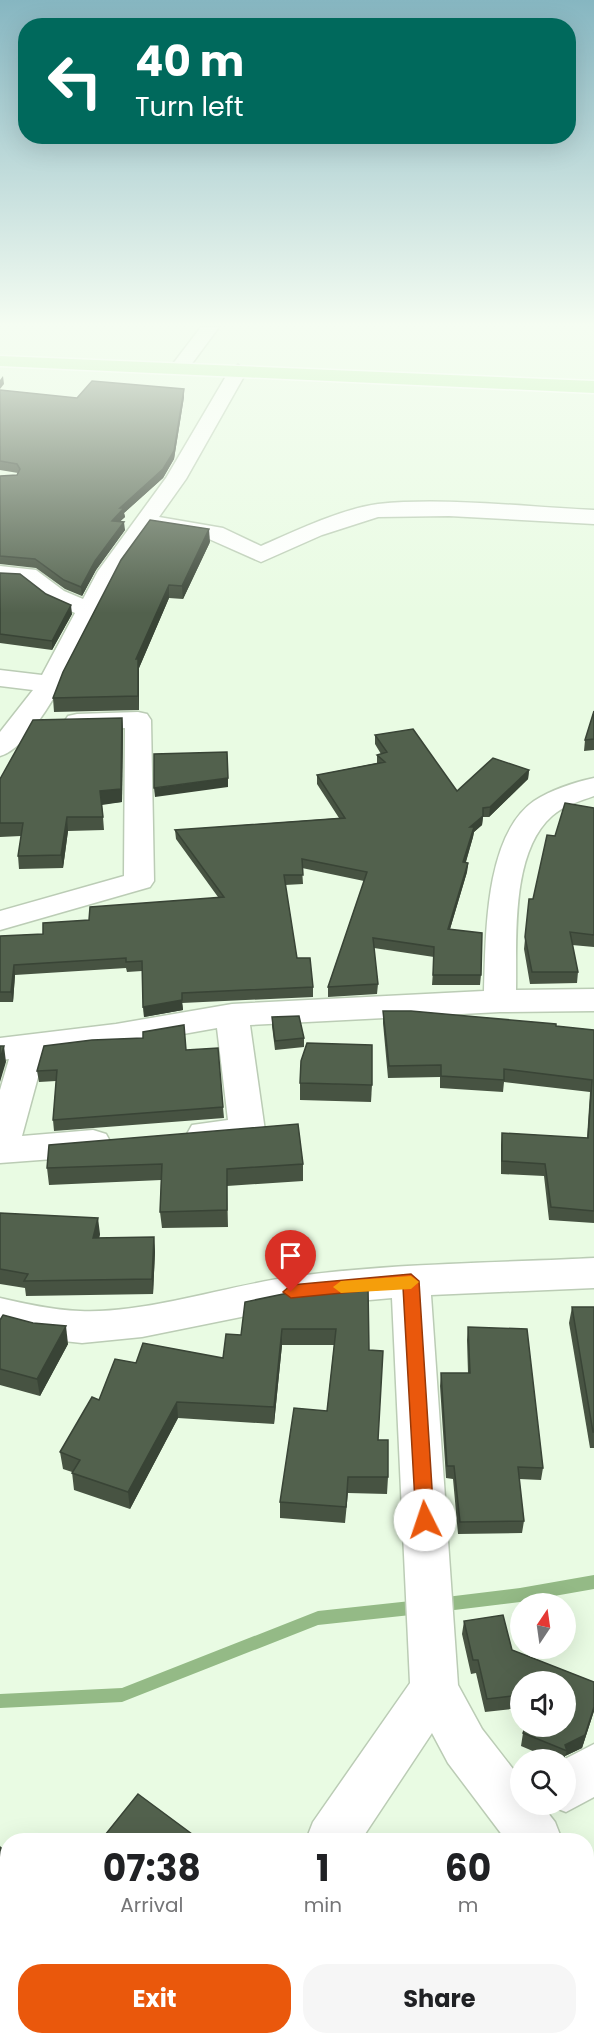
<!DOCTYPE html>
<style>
:root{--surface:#fff;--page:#f6f6f6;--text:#202124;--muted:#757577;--accent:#ea580c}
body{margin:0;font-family:Poppins,sans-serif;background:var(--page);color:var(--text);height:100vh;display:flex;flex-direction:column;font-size:22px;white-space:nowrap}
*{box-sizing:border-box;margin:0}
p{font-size:20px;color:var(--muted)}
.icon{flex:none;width:33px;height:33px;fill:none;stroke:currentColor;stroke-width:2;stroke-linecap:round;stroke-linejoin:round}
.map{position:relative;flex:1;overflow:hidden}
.side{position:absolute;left:0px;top:1833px;width:594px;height:212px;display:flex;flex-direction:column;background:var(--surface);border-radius:24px 24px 0 0;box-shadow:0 6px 24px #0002}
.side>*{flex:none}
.banner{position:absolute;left:18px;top:18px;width:558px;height:126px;border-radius:24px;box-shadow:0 6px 24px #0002;background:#00695c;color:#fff;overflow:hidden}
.needle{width:39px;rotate:13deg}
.controls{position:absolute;left:510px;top:1593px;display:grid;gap:12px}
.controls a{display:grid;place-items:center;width:66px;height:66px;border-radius:50%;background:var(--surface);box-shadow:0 6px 24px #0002;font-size:30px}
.pin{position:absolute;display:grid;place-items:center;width:51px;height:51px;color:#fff;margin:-62px -26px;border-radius:50% 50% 50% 0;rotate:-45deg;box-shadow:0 0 6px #0007}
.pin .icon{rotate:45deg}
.me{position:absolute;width:66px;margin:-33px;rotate:356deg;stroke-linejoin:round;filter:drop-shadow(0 0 4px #0008)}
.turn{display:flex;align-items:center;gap:21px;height:126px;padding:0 18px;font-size:27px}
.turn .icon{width:78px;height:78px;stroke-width:2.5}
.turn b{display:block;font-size:42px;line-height:51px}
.eta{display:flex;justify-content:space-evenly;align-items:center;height:102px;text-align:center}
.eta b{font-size:36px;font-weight:700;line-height:42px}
.cta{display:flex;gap:12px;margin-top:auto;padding:12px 18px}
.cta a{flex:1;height:69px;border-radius:24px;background:var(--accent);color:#fff;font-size:24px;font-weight:700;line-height:69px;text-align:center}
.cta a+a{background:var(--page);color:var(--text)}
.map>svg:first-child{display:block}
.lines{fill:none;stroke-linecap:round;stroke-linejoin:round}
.stream{fill:#94ba86;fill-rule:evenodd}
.minor-casing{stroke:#bbccb5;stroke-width:3}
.primary-casing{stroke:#fff;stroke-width:3}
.minor{fill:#fff;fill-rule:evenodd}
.primary{fill:#c4f4b3;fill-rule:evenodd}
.wall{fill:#475342}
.shaded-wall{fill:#394436}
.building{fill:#52614d;stroke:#394436;stroke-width:1.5}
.route{fill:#ea580c;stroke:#983908;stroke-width:1.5}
.slow{fill:#f59e0b}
</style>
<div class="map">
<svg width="594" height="2044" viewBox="0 0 594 2044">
<rect width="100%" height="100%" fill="#e9fbe3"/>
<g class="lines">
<g class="stream">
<polygon points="594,1575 594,1589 520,1602 438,1612 433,1610 431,1605 433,1600 438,1598 520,1588"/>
<polygon points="420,1600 425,1602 427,1607 425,1612 420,1614 318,1625 122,1702 0,1708 0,1694 122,1688 318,1611"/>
</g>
<defs>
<g id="minor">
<polygon points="201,327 219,327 185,373 171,373 169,369"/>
<path d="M238,365L247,371L186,479L159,517L223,528L261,546C295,531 341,509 378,504C445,497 526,507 594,510V524L449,516L378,517L322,535L261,562L209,539L151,529C140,544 128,558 119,574C97,613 41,746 0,756V732L33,690L0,686V670L42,675L75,613L48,601L22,581L0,580V566L36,570L64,591L83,599L98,571L166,478L229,371Z"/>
<polygon points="138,712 147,714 151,720 154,881 150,887 0,930 0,911 124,876 125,728 77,730 68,728 64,722 68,716 77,714"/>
<path d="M594,778V796C580,801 563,806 552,816C510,853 517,940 516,990L594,989V1011L500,1012L250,1025L265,1131L260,1140C239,1146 213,1149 192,1143L187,1134L192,1125L228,1120L217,1028L116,1046L44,1055L22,1136L93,1130L106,1134L111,1143L106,1152L93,1156L0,1163V1090L9,1059L0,1060V1038L116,1024L232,1004L484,991C486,937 484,836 534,801C551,790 575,782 594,778Z"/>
<path d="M594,1258V1288L431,1295L458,1685L482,1729L520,1778V1804H541L555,1822L562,1840H506L448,1763L432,1733L361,1840H306L313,1822L410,1683L392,1298L291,1307L142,1337L82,1343L36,1338L0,1328V1298C26,1304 53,1310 80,1311C145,1314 225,1286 291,1277C391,1263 493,1263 594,1258Z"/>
<polygon points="594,1744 594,1797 566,1812 548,1805 566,1804 566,1760 563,1760"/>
<polygon points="586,1873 594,1876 594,1933 586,1930"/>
<polygon points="168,2037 226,2037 223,2044 165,2044"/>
</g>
<polygon id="primary" points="0,356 594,381 594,393 0,366"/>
</defs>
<use href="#minor" class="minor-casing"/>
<use href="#primary" class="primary-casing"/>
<use href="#minor" class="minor"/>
<use href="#primary" class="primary"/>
</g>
<g class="wall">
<polygon points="0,390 77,398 184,397 174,459 163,478 124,513 125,517 120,521 125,530 96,570 82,596 65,589 36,568 0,564 0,476 17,475 18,473 0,470"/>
<polygon points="210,542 183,599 169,598 139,668 139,710 54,712 53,698"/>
<polygon points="0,573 72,614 52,650 0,643"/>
<polygon points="594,711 594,750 584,751 585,740"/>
<polygon points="122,718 123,730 122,802 102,804 104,830 68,831 63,868 19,869 18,856 21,836 0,837 0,779"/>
<polygon points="375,735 457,791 529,770 528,779 489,817 483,817 482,825 474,832 473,837 466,862 468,863 467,872 450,929 481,975 480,985 432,985 434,957 374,948 378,984 377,994 328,997 328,987 364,881 302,868 303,884 285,885 297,958 313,987 313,997 182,1003 183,1010 144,1017 142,971 127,972 126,968 15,975 13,1002 0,1002 0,936 43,934 89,920 218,897 176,839 175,830 339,818 317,784 317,775 377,763 377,755 381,754 375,744"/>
<polygon points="594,808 594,947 572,945 578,972 577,983 530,984 524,949 529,899 533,899 555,836"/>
<polygon points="383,1011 556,1026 594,1030 594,1223 549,1220 544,1176 501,1174 501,1145 502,1133 587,1138 590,1092 504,1082 503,1092 440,1088 440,1077 388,1078 383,1023"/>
<polygon points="272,1017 304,1038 304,1047 275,1050 272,1026"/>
<polygon points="186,1050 223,1107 224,1118 54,1131 53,1120 56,1081 39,1082 37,1071"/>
<polygon points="300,1083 372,1085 371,1102 300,1100"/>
<polygon points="49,1145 303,1164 303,1181 227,1186 228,1227 162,1228 160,1212 161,1180 49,1185 47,1168"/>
<polygon points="0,1213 100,1234 99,1238 154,1237 155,1252 153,1294 26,1296 25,1288 0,1284"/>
<polygon points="288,1293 369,1350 378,1440 388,1477 387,1494 348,1493 345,1523 280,1518 280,1502 327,1411 334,1345 282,1345 274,1424 178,1418 130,1509 74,1490 72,1472 63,1469 60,1452 99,1400 136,1363 223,1358 241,1335"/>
<polygon points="572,1307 594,1307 594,1448 590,1448 569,1323"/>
<polygon points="0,1320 68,1344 40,1396 0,1385"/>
<polygon points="468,1327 543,1468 541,1480 519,1479 524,1521 522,1533 458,1534 453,1479 446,1478 440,1386 441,1373 468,1373 467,1340"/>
<polygon points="464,1621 512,1650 594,1682 594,1711 582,1748 565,1756 565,1760 554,1760 521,1746 523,1733 566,1682 520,1682 520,1708 485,1712 476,1673 471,1674 462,1634"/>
</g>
<g class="shaded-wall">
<polygon points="3,376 4,384 0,389 0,380"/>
<polygon points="184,389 184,397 174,459 163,478 124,513 125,517 112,529 112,521"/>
<polygon points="124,522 125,530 96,570 82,596 81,587 95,561"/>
<polygon points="209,529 210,542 183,599 182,586"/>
<polygon points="169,585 169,598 139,668 139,710 136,659"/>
<polygon points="71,605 72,614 52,650 52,641"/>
<polygon points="122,718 123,730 122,802 102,805 100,791"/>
<polygon points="529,770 528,779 489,817 490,807"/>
<polygon points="228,778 228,787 155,797 154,788"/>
<polygon points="483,816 482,825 474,832 473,837 463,871 463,862 470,827"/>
<polygon points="67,817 68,831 63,868 61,855"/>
<polygon points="468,863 467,872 447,939 448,929"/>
<polygon points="14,965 15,975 13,1002 11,992"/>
<polygon points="182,1000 183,1010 144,1017 143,1007"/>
<polygon points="4,1046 6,1062 0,1082 0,1059"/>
<polygon points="98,1218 100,1234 95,1254 93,1238"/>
<polygon points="154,1237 155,1252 153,1294 152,1279"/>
<polygon points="66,1326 68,1344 40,1396 37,1379"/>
<polygon points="282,1329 282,1345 274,1424 274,1407"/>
<polygon points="177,1402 178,1418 130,1509 128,1492"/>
<polygon points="594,1707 594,1711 582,1748 565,1756 567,1751 565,1745"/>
<polygon points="66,2037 84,2037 78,2044 60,2044"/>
</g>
<g class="building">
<polygon points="92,381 184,389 174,451 163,469 120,508 124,508 112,521 124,522 95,561 81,587 64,580 35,559 0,556 0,476 17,475 20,469 17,464 0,461 0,390 77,398"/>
<polygon points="150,520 209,529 182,586 169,585 136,659 138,659 138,696 53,698 63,672 121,560"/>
<polygon points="0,573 20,574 46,594 71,605 52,641 0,634"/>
<polygon points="594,711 594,739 585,740"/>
<polygon points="122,718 121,789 100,791 103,817 67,817 61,855 18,856 23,823 0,823 0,779 33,720"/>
<polygon points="413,729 457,791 493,758 529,770 490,807 483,808 483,816 470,827 474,827 463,862 468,863 448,929 482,933 481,975 433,975 434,947 373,938 378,984 328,987 367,872 302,859 303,875 284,875 297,958 310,958 313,987 182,993 182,1000 143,1007 142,961 126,962 126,958 14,965 11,992 0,992 0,936 43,934 43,923 89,920 90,907 224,897 175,830 345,818 317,775 385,762 377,755 387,752 375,735"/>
<polygon points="227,752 228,778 154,788 154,754"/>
<polygon points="565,803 594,808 594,935 570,932 578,972 532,972 525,937 529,899 533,899 547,835 555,836"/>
<polygon points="383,1011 411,1011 556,1024 556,1026 594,1030 594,1211 551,1207 545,1164 502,1161 502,1133 588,1138 592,1080 504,1069 504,1080 441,1076 441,1065 389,1066"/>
<polygon points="299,1016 304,1038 275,1041 272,1017"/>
<polygon points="184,1025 186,1050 218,1048 223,1107 53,1120 57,1070 37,1071 44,1046 92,1040 143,1038 143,1032"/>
<polygon points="307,1043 372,1045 372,1085 300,1083 301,1061"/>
<polygon points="0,1046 4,1046 0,1059"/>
<polygon points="298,1124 303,1164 227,1169 227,1210 160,1212 162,1164 47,1168 49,1145"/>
<polygon points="0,1213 98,1218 93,1238 154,1237 152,1279 24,1281 28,1274 0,1269"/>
<polygon points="368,1287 369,1350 383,1351 378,1440 388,1440 388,1477 348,1477 346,1507 280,1502 294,1408 327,1411 336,1329 282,1329 274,1407 177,1402 128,1492 72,1473 80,1460 60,1452 92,1397 99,1400 115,1359 136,1363 143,1343 223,1358 226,1334 241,1335 245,1302 288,1293"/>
<polygon points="572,1307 594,1307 594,1432 593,1432"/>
<polygon points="3,1315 33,1323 66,1326 37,1379 0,1369 0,1320"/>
<polygon points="468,1327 527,1329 543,1468 518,1467 524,1521 460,1522 454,1466 447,1466 441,1373 470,1373"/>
<polygon points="503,1615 512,1650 594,1682 594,1707 585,1735 565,1745 567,1751 523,1733 526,1726 566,1726 566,1682 520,1682 520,1695 487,1699 478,1660 473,1660 464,1621"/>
<polygon points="138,1794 200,1840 101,1840"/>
<polygon points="0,1847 8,1853 8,2037 66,2037 60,2044 0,2044"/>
<polygon points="586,1984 594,1988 594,2044 489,2044 491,2037 586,2037"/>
<polygon points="244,2040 250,2044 242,2044"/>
</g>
<linearGradient id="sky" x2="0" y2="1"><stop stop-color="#86b6c1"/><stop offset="0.53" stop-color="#f5fdf2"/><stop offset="1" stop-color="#f5fdf2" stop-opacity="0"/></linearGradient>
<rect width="594" height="613" fill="url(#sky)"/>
<polygon class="route" points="411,1274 419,1281 434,1520 431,1525 425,1528 418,1525 416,1520 403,1287 291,1298 283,1292 291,1285"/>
<polygon class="slow" points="411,1276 419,1282 411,1289 341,1293 333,1287 341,1281"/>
</svg>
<div class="controls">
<a><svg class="needle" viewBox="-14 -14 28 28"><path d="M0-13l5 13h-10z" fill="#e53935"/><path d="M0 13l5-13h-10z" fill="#757577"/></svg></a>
<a><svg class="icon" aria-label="sound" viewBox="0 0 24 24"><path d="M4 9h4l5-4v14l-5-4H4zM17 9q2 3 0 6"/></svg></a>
<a><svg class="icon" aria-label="search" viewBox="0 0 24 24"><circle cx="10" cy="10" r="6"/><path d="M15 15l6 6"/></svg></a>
</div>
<div class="pin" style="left:291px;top:1292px;background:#d93025"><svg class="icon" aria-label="arrive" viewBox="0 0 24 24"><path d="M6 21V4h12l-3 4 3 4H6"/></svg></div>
<svg class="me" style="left:425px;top:1520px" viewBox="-20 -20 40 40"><circle r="19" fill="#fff"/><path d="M0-13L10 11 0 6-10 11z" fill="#ea580c"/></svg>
<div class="banner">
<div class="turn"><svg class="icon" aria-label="left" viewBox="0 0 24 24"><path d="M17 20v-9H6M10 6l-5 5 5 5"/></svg><div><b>40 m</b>Turn left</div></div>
</div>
<section class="side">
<div class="eta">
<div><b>07:38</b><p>Arrival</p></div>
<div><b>1</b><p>min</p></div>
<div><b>60</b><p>m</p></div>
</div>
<div class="cta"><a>Exit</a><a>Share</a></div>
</section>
</div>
